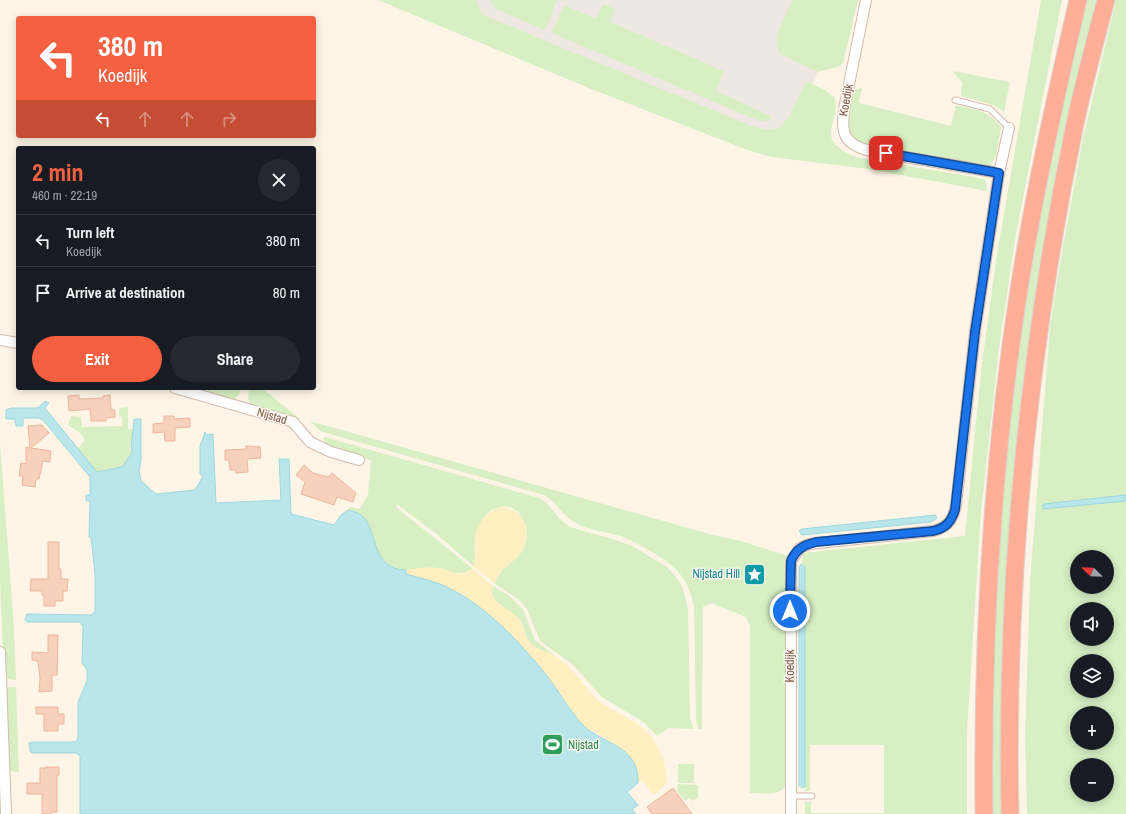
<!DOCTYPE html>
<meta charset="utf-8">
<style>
:root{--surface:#171b24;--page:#242831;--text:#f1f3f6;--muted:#9ea1a6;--line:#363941;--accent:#f56140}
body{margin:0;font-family:"Archivo Narrow",sans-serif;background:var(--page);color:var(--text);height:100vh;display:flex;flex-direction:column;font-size:15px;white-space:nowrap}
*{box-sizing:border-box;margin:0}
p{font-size:13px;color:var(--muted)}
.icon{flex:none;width:22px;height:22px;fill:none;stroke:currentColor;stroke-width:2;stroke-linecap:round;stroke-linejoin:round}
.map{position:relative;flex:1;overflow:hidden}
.sheet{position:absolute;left:16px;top:146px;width:300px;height:244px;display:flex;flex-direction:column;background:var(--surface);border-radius:4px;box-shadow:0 2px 10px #0003}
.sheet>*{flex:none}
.top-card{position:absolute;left:16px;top:16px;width:300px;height:122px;border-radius:4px;box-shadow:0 2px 10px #0003;background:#f56140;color:#fff;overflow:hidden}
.needle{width:26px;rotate:293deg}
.controls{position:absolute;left:1070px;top:550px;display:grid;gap:8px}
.controls a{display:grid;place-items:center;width:44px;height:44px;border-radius:50%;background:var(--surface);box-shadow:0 2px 10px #0003;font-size:20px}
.pin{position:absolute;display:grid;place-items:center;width:34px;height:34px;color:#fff;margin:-17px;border-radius:8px;box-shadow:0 2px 6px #0006}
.me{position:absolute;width:44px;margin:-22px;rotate:0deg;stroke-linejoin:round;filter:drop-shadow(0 0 3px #0008)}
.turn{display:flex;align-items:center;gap:14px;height:84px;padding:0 16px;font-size:18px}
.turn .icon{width:52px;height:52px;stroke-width:2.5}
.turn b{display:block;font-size:28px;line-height:34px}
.lanes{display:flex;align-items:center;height:38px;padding:0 16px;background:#0003;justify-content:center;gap:20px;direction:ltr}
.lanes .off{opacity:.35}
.round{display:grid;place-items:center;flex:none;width:42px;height:42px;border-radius:21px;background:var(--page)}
.overview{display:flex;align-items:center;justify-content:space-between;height:68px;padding:0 16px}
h1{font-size:24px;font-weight:700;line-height:30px;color:var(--accent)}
.action{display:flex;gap:8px;margin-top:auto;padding:8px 16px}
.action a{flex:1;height:46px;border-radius:24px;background:var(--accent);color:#fff;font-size:16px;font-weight:700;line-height:46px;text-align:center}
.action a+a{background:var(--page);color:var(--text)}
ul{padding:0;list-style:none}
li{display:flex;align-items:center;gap:12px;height:52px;padding:0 16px;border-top:1px solid var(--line)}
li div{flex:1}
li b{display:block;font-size:15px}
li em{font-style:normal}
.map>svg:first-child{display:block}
.industrial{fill:#efe7e1}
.green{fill:#d7efc3;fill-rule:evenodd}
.sand{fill:#ffefc1}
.water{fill:#b9e6eb;stroke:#9ed7de}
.building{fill:#f7d1bc;stroke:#ecb69a}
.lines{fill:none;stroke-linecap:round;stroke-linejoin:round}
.service-casing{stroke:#d3bbab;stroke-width:7}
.minor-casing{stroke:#d3bbab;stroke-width:12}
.motorway-casing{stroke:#ddd4cf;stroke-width:19}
.service{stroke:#fff;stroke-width:5}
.minor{stroke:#fff;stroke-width:10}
.motorway{stroke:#ffaf98;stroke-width:17}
.route-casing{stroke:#114b97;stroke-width:10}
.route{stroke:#1a73e8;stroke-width:7}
.labels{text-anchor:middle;stroke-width:3;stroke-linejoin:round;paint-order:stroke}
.street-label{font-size:12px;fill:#7c5848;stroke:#fff8f0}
.culture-label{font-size:12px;fill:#0d838f;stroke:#fff8f0;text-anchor:end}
.leisure-label{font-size:12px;fill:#27864d;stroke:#fff8f0;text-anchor:start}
</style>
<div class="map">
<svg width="1126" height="814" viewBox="0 0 1126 814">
<rect width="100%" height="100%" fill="#fff5e7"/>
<polygon class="industrial" points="462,0 835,0 818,72 785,146 458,11"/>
<g class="green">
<path d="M378,0H476L480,11L488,17L751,126L767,130L779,128L789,117L806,81L825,90L835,98C840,126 813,138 855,157L985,179L987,191L868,169L772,157L750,151L591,89Z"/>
<polygon points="490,0 557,0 545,30 496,9"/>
<polygon points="792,0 858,0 843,63 838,67 818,72 780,54 776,44 779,31"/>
<polygon points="1041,0 1062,0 1016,234 999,348 981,513 967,731 967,814 805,814 805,802 811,802 811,813 884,813 884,745 810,745 810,791 805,791 805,567 802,564 803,553 965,536 981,371 996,260"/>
<path d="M1085,0H1098L1048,231L1003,814H992C991,654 996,494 1020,336C1027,289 1034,241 1043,194C1055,129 1071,64 1085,0Z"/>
<path d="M1116,0H1126V495L1043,505L1044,509L1126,501V814H1027L1025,737L1030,582L1050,326L1063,246L1083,138ZM1077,557H1107V587H1077ZM1077,609H1107V639H1077ZM1077,661H1107V691H1077ZM1077,713H1107V743H1077ZM1077,765H1107V795H1077Z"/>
<polygon points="603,4 615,9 610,22 724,71 716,91 771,116 768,121 757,120 552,33 564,5 596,19"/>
<polygon points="953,71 1010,82 1004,112 993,105 961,96 962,82 957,77"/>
<path d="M862,88L859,103L951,126L956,105C976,110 988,110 1001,127L996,156L989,167L864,145L849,136L846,122L853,90Z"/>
<polygon points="190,388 205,388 213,390 220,388 242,388 239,394 234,400"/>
<polygon points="249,388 262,388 300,419 250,405 248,399"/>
<polygon points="128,407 128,429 134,430 130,449 132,453 122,467 97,472 77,449 85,440 80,433 68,425 71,416 81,417 82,427 122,426 122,417 119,416 119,408"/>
<path d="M310,421L713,535L741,541L788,556L787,560V783C782,797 763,793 750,793V626L746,617L711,603L703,607L702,729H699L696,721L694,606C687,576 675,565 650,551C640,545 631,540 620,536C606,532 589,530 576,523C563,517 557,502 544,495L320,431Z"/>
<path d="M325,437L539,498L546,502L559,518L570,527L616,540L634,547L667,567L680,582L684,592L688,610L690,715L691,722L694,729L669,728L657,736L643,722L602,697L572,664L540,641L527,609L519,600L494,583C497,579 499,574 502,570C510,560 522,556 526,542C530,525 518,500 497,508C491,510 488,512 485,517C481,523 477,533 475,539C473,549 478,557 473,566L439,536L398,505L396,507L472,568C462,579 449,570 438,568C425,566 408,573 398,570C371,564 376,525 359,514C356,512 351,511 348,510L350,507L360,509L368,495L371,460C359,457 325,452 323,438Z"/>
<polygon points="0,443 14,627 16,680 8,679 4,677 0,581"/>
<path d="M493,586L508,595L523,609L535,640L555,656C547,653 536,650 530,643C524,636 525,627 520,620C512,609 485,603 493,586Z"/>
<polygon points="8,687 16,687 19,772 13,772 8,769 5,691"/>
<rect x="678" y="764" width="16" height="19"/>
<polygon points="678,784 698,785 698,798 692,801 690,798 685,801 677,791"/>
</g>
<g class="sand">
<path d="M501,507C526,509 533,533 521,553C517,559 510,563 505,567C500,572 498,578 494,583L473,566C477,557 475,549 475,539C475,523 487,512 501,507Z"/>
<path d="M420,568C425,568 431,567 436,568C449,569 461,579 472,568L493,586C485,603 514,609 520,621C524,628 524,636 530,643C536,650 547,651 555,656C575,667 584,690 602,703C617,714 636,719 648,733C661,747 666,765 667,783L654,795L642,780L638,783C640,757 615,744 596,733C590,730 585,728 581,723C568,709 559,691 547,676C518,640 485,607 443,586C432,580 418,577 406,574V570Z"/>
</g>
<g class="water">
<path d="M45,401L49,403L45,408L97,472L122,467L132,453C130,448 134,427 134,419H141V461L139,470L141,481L156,494L195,490L203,476L200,474V446L205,432L206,435L213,434L216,503L281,500L279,459H289L291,514L334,525L341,515L348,510C351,511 356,512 360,514C379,527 369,570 406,570V574C417,577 429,580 440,584C482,601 520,642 547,676C559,691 568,709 581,723C599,744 640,744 638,783L627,792L638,805L632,809L636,814H80V756L76,753H32L30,751L29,743L32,742H75L78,738V702L87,681V670L82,663L83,626L79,622H27L25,620L27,614L92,615L95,611V573L91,538L89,537L90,501H86V495H90V477L43,420L38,418H23V426H16L15,419H6V410L11,408H37L40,406Z"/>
<polygon points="1126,495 1126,501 1043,509 1043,505 1044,504"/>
<polygon points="935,515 937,518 931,522 802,535 799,531 802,529"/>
<polygon points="801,564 805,567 805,786 803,788 799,786 799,567"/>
</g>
<g class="building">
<polygon points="79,395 79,399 103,398 103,396 110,395 111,410 115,410 115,417 106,418 106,421 91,421 90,409 69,411 68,396"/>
<polygon points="164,416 174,416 174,419 190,418 190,427 175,428 175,441 165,441 164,432 153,433 153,424 164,423"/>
<polygon points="42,425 49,433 31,448 51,451 50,462 43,461 39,479 36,479 35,487 22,485 23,476 19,476 21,463 26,464 26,447 30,448 28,426"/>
<polygon points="246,446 260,447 261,458 247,459 248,472 236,473 236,470 230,470 229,460 225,460 225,450 246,449"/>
<polygon points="304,465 313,473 328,477 332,473 356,493 353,502 337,497 334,505 301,494 305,482 296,475"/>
<polygon points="48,542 59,542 59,569 61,569 61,579 68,579 67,591 63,591 63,601 55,601 55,606 44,606 44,595 42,595 42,591 30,591 31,579 48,579"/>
<polygon points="48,635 58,635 57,675 52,675 52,691 39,692 40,678 38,661 32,660 32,652 48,653"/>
<polygon points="36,707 58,707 58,714 64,714 64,724 58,724 58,731 44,731 44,714 36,714"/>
<polygon points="46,767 59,767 59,775 57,775 57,812 51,812 51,814 42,814 42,794 27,794 27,783 40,783 40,768 46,768"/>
<polygon points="673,788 692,814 652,814 647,807"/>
</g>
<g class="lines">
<defs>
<g id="service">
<polyline points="955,100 990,109 1009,128"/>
<polyline points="791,796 812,796"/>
</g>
<g id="minor">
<path d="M866,0L845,104C841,131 841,144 871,151L999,173"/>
<polyline points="0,340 18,343"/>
<polyline points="175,388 293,422 310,442 331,452 359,460"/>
<polyline points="0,652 6,814"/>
<path d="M791,814V561L800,548L809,544L933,531C948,527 953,520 956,505L975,332L999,173L1009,128"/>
</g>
<g id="motorway">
<path d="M984,814C982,636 992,459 1020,283C1035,188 1056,94 1078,0"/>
<path d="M1010,814C1005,583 1028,351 1075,124C1084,83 1095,41 1106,0"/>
</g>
</defs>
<use href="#service" class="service-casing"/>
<use href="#minor" class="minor-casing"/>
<use href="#motorway" class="motorway-casing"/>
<use href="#service" class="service"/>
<use href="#minor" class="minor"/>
<use href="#motorway" class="motorway"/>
</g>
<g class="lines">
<defs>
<path id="route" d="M790,611L791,561C796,549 804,545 816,542L933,531C946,528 951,522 955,510L975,332L999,173L886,153"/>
</defs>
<use href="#route" class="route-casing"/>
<use href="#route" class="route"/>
</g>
<defs>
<symbol id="sight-square" viewBox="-11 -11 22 22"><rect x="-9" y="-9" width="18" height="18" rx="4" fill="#0f9aa8" stroke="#fff8f0"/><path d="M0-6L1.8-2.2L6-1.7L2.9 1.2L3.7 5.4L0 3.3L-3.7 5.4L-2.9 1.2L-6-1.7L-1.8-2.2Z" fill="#fff"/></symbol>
<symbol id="stadium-square" viewBox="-11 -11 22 22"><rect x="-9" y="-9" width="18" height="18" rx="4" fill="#2e9e5b" stroke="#fff8f0"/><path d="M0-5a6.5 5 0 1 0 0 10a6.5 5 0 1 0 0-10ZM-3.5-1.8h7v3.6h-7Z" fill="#fff"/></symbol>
</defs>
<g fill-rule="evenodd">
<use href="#sight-square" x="742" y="562" width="25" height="25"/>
<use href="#stadium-square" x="540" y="732" width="25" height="25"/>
</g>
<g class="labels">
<g class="street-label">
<text transform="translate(846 100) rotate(-80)" y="4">Koedijk</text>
<text transform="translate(272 416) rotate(17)" y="4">Nijstad</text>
<text transform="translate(790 666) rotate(-90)" y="4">Koedijk</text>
</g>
<g class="culture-label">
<text x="740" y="578">Nijstad Hill</text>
</g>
<g class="leisure-label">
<text x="568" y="749">Nijstad</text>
</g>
</g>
</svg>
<div class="controls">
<a><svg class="needle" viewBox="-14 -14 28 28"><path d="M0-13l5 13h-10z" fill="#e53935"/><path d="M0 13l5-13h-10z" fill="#9ea1a6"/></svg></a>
<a><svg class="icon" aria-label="sound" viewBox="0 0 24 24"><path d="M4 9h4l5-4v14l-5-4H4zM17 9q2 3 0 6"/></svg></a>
<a><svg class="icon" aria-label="layers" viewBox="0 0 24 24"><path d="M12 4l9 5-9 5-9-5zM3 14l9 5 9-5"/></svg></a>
<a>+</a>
<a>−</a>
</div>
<div class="pin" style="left:886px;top:153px;background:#d93025"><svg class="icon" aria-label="arrive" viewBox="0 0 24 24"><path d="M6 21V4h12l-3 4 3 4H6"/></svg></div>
<svg class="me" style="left:790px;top:611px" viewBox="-20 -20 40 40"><circle r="17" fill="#1a73e8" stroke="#fff" stroke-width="3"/><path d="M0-11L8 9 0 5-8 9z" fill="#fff"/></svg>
<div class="top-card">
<div class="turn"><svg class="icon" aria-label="left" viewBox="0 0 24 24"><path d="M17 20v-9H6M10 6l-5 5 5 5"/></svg><div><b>380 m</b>Koedijk</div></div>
<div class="lanes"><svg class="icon" aria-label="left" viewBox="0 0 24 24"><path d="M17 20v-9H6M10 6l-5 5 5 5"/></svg><svg class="icon off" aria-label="ahead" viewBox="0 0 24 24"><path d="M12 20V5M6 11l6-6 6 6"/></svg><svg class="icon off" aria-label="ahead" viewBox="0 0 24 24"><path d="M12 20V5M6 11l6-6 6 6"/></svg><svg class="icon off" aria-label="right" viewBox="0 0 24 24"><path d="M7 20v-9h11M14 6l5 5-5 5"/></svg></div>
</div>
<section class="sheet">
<div class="overview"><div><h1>2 min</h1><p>460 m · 22:19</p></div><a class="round"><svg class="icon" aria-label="close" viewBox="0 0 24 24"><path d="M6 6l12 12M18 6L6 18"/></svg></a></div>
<ul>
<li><svg class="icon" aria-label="left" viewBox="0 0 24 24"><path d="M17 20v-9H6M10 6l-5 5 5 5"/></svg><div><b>Turn left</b><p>Koedijk</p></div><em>380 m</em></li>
<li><svg class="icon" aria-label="arrive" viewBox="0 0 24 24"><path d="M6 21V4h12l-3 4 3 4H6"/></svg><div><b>Arrive at destination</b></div><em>80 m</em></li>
</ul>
<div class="action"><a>Exit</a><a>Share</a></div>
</section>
</div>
